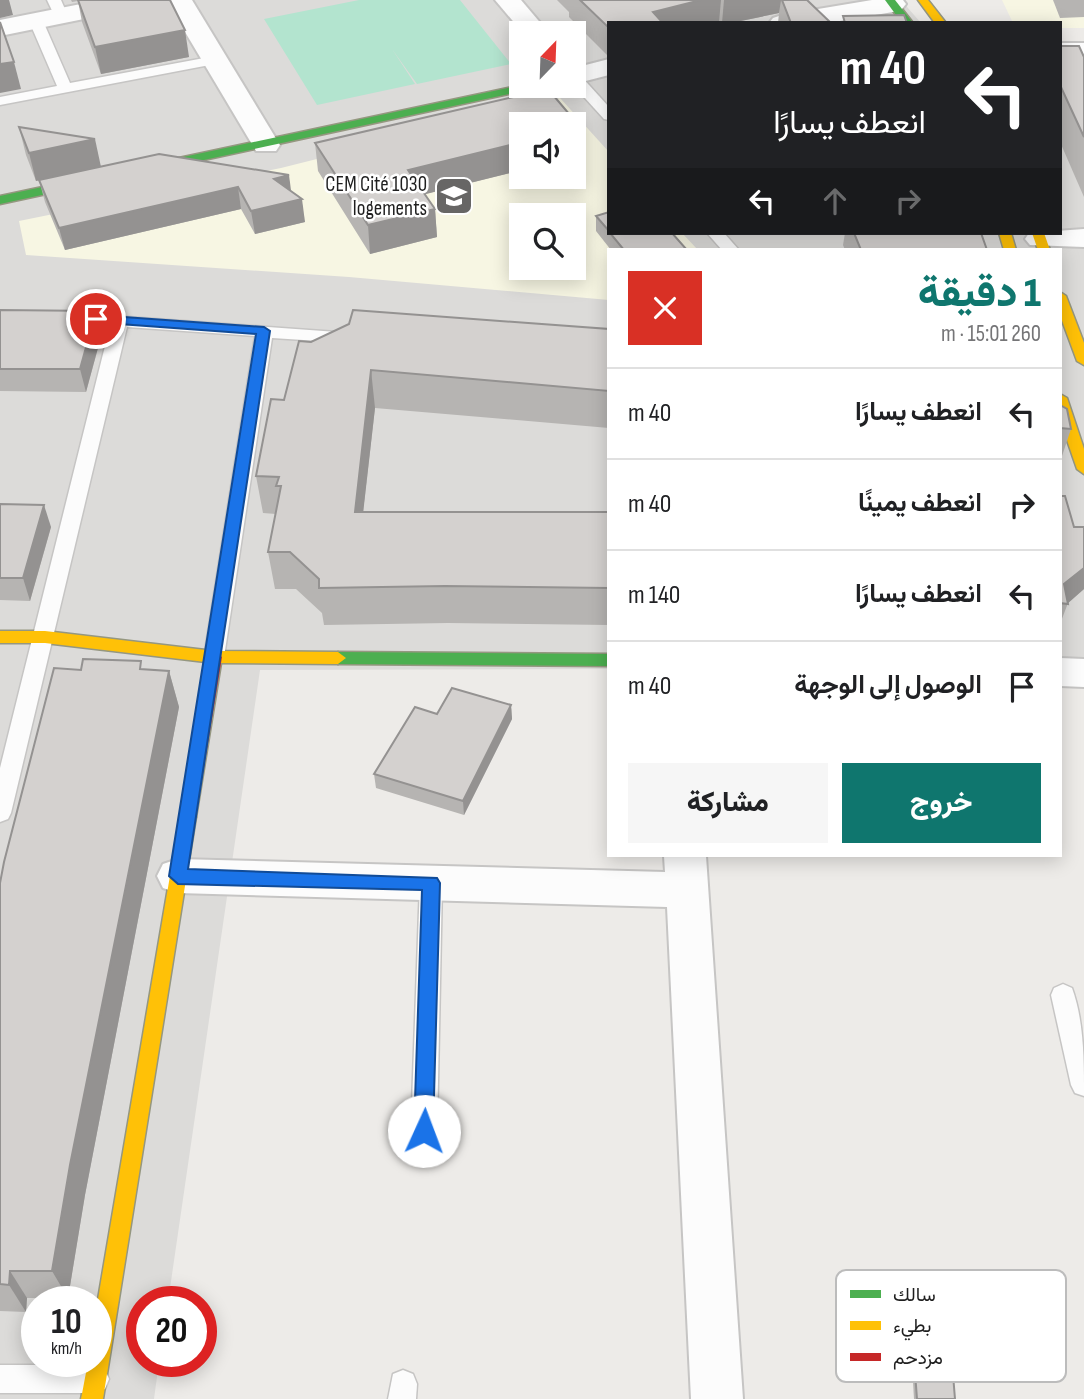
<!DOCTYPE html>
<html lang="ar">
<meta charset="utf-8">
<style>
:root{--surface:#fff;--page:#f6f6f6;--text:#202124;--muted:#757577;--line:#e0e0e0;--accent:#0f766e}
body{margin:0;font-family:"Sofia Sans Condensed",Vazirmatn,sans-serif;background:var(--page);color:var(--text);direction:rtl;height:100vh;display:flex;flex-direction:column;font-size:26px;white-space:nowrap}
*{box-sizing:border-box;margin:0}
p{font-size:23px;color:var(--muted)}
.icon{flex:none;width:38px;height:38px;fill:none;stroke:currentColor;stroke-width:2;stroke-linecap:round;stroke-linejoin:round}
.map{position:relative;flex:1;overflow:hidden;direction:ltr}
.side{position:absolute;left:607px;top:248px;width:455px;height:609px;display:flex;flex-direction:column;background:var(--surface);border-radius:0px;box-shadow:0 4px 18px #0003;direction:rtl}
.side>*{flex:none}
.guide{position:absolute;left:607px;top:21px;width:455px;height:214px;border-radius:0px;box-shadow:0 4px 18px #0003;direction:rtl;background:#202124;color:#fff;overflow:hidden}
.needle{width:46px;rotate:23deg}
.controls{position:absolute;left:509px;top:21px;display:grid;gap:14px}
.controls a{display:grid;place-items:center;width:77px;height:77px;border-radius:0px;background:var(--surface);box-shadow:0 4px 18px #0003;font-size:35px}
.speed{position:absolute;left:21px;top:1286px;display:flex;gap:14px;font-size:35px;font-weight:700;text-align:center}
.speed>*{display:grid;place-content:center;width:91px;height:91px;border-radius:50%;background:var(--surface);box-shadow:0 4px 18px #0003;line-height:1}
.speed small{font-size:18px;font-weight:400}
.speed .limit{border:10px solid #d22;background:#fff;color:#111}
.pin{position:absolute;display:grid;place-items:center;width:60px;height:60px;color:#fff;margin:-30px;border:4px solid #fff;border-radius:50%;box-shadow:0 2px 7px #0007}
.me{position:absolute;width:77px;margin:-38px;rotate:2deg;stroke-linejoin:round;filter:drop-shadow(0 0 5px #0008)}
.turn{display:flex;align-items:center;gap:24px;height:147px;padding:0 21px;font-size:32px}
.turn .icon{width:91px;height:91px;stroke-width:2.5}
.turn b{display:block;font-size:49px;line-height:60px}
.lanes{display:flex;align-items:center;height:66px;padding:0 21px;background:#0003;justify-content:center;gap:35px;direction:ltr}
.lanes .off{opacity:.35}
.round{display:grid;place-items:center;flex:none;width:74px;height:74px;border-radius:0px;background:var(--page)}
.head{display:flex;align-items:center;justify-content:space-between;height:119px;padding:0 21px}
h1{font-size:42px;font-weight:800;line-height:52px;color:var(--accent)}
.action{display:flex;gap:14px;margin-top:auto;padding:14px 21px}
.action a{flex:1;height:80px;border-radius:0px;background:var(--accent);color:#fff;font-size:28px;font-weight:800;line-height:80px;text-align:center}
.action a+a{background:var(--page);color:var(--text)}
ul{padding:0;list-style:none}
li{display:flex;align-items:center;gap:21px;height:91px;padding:0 21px;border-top:2px solid var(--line)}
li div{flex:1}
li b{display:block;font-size:26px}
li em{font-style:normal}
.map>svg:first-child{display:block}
.residential{fill:#dcdbd9;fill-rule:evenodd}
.education{fill:#f7f6e3;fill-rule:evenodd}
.pitch{fill:#b3e4cf}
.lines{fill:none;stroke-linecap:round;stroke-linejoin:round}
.lane-casing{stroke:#c6c5c4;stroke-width:3}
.street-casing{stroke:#c6c5c4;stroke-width:4}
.fast-casing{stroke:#959780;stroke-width:3}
.slow-casing{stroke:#959780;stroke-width:3}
.jam-casing{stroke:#959780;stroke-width:3}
.lane{fill:#fcfcfc;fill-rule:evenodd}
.street{fill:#fcfcfc;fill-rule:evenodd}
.fast{fill:#4caf50;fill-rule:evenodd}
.slow{fill:#ffc107;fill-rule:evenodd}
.jam{fill:#c62828;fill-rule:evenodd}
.wall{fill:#b6b4b2}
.shaded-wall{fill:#949291}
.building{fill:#d4d1cf;stroke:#949291;stroke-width:2}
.route{fill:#1a73e8;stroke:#114b97;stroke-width:2}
.labels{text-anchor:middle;stroke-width:5;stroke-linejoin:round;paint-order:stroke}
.far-poi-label{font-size:21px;fill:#1f1f1f;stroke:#fff;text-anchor:end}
.key{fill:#fff;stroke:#bcbcbc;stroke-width:2}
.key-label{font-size:19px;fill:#1f1f1f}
</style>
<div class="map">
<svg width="1084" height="1399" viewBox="0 0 1084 1399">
<rect width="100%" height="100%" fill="#edebe8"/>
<path class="residential" d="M0,0H901L921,23H609V233H1060L1061,59L1084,60V668H1061L1060,250H609V669L260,670L168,1302H142V1362H159L154,1399H0ZM522,33H574V86H522ZM522,124H574V177H522ZM522,215H574V268H522ZM37,1302H96V1362H37Z"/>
<g class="education">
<polygon points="1002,0 1084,0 1084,28 1061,28 1060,23 1013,23"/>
<path d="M560,98L609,152V233H682L698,250H609V300L349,277L26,255L19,221L281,168ZM522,124H574V177H522ZM522,215H574V268H522Z"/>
</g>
<polygon class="pitch" points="359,0 460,0 511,64 417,84 392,49 415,84 317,105 264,19"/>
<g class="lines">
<defs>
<g id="lane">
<polygon points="47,0 61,0 68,16 66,19 56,19"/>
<polygon points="36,17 43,21 70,83 215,56 222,60 215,64 0,105 0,97 57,86 29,21"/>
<polygon points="574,73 579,74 609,107 609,120 604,119 574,86"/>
<polygon points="707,233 724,233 739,250 722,250"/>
<polygon points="72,313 351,333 360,338 351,343 272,338 224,657 221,662 207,662 204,657 255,336 127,327 11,813 8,819 0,822 0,768 110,326 66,322 63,318"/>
<polygon points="431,873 439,876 442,883 437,1131 433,1139 424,1143 415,1139 411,1131 420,883 423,876"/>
<path d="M1063,984L1072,988C1084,1021 1084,1060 1084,1096L1075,1093L1071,1085L1051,995L1054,988Z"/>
<polygon points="0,1365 95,1365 105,1369 109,1379 105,1389 95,1393 0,1393"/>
<polygon points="403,1370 413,1374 417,1384 416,1399 388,1399 393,1374"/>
</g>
<g id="street">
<polygon points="101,0 151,0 147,5 138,8 0,36 0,20"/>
<polygon points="166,0 192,0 280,145 276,151 256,151"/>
<polygon points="495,0 521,0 549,33 523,33"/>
<polygon points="872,0 903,0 906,4 902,9 893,12 828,23 769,23 773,18 782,15"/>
<rect x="1060" y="43" width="24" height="16"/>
<polygon points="609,59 609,75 574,84 574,68"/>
<polygon points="1084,229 1084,247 1030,245 1025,239 1029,233"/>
<polygon points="1060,658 1084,659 1084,687 1060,686"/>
<polygon points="664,856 706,856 743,1399 691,1399 667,907 178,893 163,888 157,876 163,864 178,859 665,872"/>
</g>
<g id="fast">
<polygon points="885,0 895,0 913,23 902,23"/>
<polygon points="522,85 537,86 532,89 0,204 0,196"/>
<polygon points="338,652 609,654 609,666 338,664 330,658"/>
</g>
<g id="slow">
<polygon points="918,0 928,0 946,23 935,23"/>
<polygon points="999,233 1011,233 1016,250 1004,250"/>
<polygon points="1032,233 1044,233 1050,250 1038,250"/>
<polygon points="1060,292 1066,296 1084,343 1084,365 1077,361 1060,315"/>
<polygon points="1060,394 1067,398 1084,449 1084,474 1077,469 1060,420"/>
<polygon points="0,631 45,631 214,651 338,652 346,658 338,664 214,663 45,643 0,643"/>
<polygon points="188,810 194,812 196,817 103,1399 81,1399 88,1362 96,1362 96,1311 180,817 182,812"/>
</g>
<polygon id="jam" points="214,651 222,657 196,817 194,822 188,824 182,822 180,817 206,657"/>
</defs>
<use href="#lane" class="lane-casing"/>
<use href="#street" class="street-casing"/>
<use href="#fast" class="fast-casing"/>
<use href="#slow" class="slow-casing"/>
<use href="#jam" class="jam-casing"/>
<use href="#lane" class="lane"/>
<use href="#street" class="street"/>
<use href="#fast" class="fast"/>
<use href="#slow" class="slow"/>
<use href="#jam" class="jam"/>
</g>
<g class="wall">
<polygon points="71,0 170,0 189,57 101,74 82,22 78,1 72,2"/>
<polygon points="557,0 807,0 831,23 778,23 779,13 731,23 719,22 609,23 609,57 569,17 569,12"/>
<polygon points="1053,0 1084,0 1084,17 1060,18"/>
<polygon points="1060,46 1084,57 1084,197 1060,142"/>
<polygon points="548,89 581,128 580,156 574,157 574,124 522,124 522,170 425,194 435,209 437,237 370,254 318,171 315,143"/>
<polygon points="19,127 101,166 291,191 305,222 255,234 241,209 65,250 45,202 39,180 36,181 26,155"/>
<polygon points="609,212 609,233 672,233 687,250 611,250 596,231 596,216"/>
<polygon points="845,233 981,233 987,250 845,250 843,245"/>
<polygon points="0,310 96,311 102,333 86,392 0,391"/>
<polygon points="609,329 609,428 375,408 363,512 609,512 609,625 448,623 324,625 322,613 296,589 275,589 268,552 276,514 263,513 256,476 284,400 311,342"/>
<polygon points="1060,405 1071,429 1061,459 1060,459"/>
<polygon points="1060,496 1074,527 1084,527 1084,589 1068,603 1060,624"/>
<polygon points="0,504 51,527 30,601 0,600"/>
<polygon points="143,669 169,671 179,707 85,1195 68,1298 27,1298 26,1312 0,1311 0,883 81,670"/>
<polygon points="511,705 512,719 464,815 376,788 374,774 437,714"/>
<polygon points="914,1359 955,1399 914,1399 912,1365"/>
</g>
<g class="shaded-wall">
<polygon points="0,0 9,0 13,15 0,18"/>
<polygon points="701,0 721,0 719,22 716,23 653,23 653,12"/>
<polygon points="724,0 781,0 779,13 731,23 722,23"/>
<polygon points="185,30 189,57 101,74 95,47"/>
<polygon points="14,62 21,89 0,93 0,64"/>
<polygon points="581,128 580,156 574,157 574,129"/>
<polygon points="95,139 101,167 36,181 29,153"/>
<polygon points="522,142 522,170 410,198 408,170"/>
<polygon points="289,175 292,198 274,179"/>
<polygon points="238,187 241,209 65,250 59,228"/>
<polygon points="302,199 305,222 255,234 251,211"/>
<polygon points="435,209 437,237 370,254 368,225"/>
<polygon points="96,311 102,333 86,392 80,369"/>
<polygon points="371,370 375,408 359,549 355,512"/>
<polygon points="44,505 51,527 30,601 23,578"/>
<polygon points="1084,568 1084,589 1067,604 1064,584"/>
<polygon points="169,671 179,707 85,1195 68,1298 52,1271 70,1165"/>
<polygon points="511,705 512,719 464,815 463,801"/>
<polygon points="10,1271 27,1298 26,1312 9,1285"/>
</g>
<g class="building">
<polygon points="78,0 170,0 185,30 95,47"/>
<polygon points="580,0 701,0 653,12 663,23 609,23 609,28"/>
<polygon points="782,0 807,0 831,23 791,23"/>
<polygon points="904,15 907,23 845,23 843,16"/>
<polygon points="0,22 14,62 0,64"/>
<polygon points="1060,46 1079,46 1084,57 1084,137 1060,85"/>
<polygon points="548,89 581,128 574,129 574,124 522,124 522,142 408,170 435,209 368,225 315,143"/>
<polygon points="19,127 95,139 29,153"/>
<polygon points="159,154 289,175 274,179 302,199 251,211 238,187 59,228 39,180"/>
<polygon points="609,212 609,231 596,216"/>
<polygon points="610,233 672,233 687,250 624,250"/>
<polygon points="854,233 981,233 987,250 861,250"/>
<polygon points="0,310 96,311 80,369 0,369"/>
<polygon points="353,310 609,329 609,391 371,370 355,512 609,512 609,588 445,586 319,588 319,579 290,552 268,552 281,486 276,486 279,477 256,476 271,399 284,400 299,341 311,342 349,324"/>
<polygon points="1060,405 1067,409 1071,429 1060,428"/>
<polygon points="1060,496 1065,496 1074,527 1084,527 1084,568 1064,584 1068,604 1060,603"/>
<polygon points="0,504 44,505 23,578 0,578"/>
<polygon points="83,659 141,661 140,669 169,671 70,1165 52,1271 10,1271 9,1285 0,1284 0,883 4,862 54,668 81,670"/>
<polygon points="452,688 511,705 463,801 374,774 415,707 437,714"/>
<polygon points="914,1359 952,1362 955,1399 917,1399"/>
</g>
<polygon class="route" points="96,315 264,327 270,331 188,869 437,878 440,883 433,1131 431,1138 424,1140 417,1138 414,1131 422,890 178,884 169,876 256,334 92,322 90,319"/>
<defs>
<symbol id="school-square" viewBox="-11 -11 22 22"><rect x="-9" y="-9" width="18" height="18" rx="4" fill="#676665" stroke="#fff"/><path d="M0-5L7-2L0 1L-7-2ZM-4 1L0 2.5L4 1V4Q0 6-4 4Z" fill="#fff"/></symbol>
</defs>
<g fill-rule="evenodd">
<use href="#school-square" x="432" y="174" width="44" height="44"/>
</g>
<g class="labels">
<g class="far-poi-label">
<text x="427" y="191">CEM Cité 1030<tspan x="427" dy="24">logements</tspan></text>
</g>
</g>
<rect x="836" y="1270" width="230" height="112" rx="10" class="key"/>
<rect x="850" y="1290" width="31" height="8" fill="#4caf50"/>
<rect x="850" y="1321" width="31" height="9" fill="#ffc107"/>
<rect x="850" y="1353" width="31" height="8" fill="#c62828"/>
<g class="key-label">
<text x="893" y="1301">سالك</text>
<text x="893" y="1332">بطيء</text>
<text x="893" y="1364">مزدحم</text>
</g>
</svg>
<div class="controls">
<a><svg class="needle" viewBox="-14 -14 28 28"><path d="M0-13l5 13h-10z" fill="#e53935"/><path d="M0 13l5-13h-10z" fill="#757577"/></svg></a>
<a><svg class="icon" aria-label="sound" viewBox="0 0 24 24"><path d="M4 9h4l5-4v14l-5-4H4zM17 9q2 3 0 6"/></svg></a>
<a><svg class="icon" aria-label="search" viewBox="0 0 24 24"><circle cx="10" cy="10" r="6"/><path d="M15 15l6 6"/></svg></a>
</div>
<div class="speed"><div>10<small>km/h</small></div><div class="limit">20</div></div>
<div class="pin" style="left:96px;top:319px;background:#d93025"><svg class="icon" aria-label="arrive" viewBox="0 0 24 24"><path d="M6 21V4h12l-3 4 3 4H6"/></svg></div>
<svg class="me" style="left:424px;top:1131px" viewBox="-20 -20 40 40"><circle r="19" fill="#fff"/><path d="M0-13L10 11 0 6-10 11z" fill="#1a73e8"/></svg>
<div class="guide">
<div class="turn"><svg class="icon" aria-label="left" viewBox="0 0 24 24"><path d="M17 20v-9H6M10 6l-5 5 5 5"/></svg><div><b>40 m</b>انعطف يسارًا</div></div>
<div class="lanes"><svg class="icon" aria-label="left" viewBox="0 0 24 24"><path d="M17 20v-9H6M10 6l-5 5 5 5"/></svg><svg class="icon off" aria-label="ahead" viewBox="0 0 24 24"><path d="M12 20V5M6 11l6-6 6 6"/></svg><svg class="icon off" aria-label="right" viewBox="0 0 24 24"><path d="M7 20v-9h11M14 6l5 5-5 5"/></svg></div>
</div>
<section class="side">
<div class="head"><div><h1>1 دقيقة</h1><p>260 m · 15:01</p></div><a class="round" style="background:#d93025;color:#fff"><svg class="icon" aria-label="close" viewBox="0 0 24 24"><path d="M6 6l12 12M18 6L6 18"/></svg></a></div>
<ul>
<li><svg class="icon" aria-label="left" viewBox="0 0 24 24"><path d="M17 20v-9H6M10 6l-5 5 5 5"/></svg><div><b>انعطف يسارًا</b></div><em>40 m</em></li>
<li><svg class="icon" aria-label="right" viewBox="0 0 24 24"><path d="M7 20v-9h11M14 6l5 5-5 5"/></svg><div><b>انعطف يمينًا</b></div><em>40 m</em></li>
<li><svg class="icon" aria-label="left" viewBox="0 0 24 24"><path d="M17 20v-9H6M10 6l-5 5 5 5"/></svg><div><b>انعطف يسارًا</b></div><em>140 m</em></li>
<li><svg class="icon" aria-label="arrive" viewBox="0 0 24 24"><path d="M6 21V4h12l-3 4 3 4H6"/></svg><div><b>الوصول إلى الوجهة</b></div><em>40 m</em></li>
</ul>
<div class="action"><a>خروج</a><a>مشاركة</a></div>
</section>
</div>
